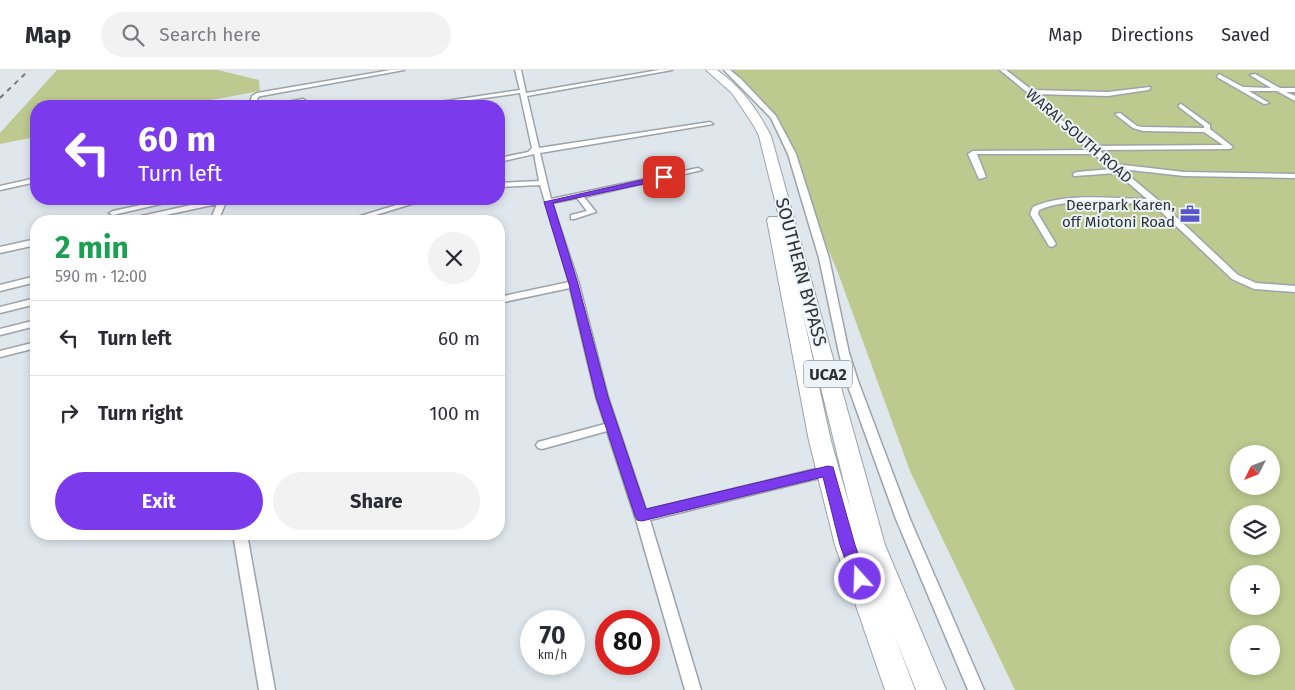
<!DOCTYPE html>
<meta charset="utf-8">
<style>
:root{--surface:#fff;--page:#f2f2f3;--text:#2b2b33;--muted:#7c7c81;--line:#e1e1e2;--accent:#7c3aed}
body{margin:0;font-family:"Fira Sans",sans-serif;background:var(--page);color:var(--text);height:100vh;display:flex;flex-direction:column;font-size:19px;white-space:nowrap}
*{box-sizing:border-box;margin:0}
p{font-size:16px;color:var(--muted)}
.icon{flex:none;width:28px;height:28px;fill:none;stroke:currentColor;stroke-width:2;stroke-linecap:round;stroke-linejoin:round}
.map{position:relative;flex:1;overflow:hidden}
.details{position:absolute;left:30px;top:145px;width:475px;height:325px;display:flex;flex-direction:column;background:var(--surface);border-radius:20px;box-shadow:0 2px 8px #0003}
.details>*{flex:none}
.guide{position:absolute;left:30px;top:30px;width:475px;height:105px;border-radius:20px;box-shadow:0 2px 8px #0003;background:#7c3aed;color:#fff;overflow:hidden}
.needle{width:32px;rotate:228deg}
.buttons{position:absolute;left:1230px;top:375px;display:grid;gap:10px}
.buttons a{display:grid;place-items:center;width:50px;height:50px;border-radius:50%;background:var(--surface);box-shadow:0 2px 8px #0003;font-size:25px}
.speed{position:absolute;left:520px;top:540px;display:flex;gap:10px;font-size:25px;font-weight:700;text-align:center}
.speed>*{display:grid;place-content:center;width:65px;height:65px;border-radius:50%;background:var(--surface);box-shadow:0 2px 8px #0003;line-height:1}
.speed small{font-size:12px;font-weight:400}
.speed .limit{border:8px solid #d22;background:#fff;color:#111}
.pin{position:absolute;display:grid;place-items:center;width:42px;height:42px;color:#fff;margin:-21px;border-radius:10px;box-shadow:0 2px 8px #0006}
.me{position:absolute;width:55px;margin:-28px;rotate:340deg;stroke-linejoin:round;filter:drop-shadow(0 0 4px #0008)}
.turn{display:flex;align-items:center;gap:18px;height:105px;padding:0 25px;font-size:22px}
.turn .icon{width:65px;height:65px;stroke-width:2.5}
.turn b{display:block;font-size:35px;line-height:42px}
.round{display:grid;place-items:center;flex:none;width:52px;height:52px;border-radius:26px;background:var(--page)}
.head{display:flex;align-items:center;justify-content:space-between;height:85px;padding:0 25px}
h1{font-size:30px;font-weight:700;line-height:38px;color:#1e9e55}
.primary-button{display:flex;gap:10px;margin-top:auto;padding:10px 25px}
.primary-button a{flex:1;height:58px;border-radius:30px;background:var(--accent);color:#fff;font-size:20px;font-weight:700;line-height:58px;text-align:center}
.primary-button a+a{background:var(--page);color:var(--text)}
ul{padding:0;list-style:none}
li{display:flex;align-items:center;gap:15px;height:75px;padding:0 25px;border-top:1px solid var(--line)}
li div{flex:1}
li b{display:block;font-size:19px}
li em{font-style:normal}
header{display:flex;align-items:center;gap:30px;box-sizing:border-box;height:70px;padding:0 25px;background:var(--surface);border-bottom:1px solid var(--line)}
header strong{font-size:24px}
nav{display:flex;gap:28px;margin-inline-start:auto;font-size:18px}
.search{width:350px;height:45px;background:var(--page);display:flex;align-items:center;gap:12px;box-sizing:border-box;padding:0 18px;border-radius:28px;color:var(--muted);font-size:19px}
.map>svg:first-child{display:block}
.green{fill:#bdc98f;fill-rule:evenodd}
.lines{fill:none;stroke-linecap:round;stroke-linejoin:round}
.street-casing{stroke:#9ca3a9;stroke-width:3}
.highway-casing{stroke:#9ca3a9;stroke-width:2}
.street{fill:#fff;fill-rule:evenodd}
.highway{fill:#fff;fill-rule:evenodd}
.rail{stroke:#757a7e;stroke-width:2;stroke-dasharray:5 5;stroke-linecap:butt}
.route{fill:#7c3aed;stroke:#51269a}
.labels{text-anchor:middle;stroke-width:4;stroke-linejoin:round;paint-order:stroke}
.far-street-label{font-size:15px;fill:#2e3134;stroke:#ecf4fa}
.far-poi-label{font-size:15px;fill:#2e3134;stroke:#ecf4fa;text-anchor:end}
.shield{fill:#ecf4fa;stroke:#676c6f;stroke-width:1}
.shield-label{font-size:16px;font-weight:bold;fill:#2e3134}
.street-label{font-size:18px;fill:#2e3134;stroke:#ecf4fa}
</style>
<header>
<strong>Map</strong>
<div class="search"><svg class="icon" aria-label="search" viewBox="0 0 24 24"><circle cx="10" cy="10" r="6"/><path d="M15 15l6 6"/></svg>Search here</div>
<nav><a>Map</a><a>Directions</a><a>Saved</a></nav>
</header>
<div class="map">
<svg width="1295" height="620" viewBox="0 0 1295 620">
<rect width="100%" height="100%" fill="#dfe7ed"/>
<g class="green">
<polygon points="57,0 218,0 259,10 260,21 178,36 36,36 36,67 0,74 0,63"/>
<path d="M728,0H1295V620H1015L910,401L837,200L766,37L742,10ZM1239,384H1271V416H1239ZM1239,444H1271V476H1239ZM1239,504H1271V536H1239ZM1239,564H1271V596H1239Z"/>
</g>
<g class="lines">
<defs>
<g id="street">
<polygon points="391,0 404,0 261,26 258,27 255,36 249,36 252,26 257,23"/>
<polygon points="515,0 521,0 526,23 659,0 672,0 527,26 539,78 710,52 713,54 540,83 551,129 698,98 702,100 584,127 596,142 574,149 571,149 571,145 587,141 577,128 552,133 579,214 608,327 646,440 828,396 833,398 834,401 833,404 828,406 650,450 701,620 685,620 637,453 607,361 542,379 538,378 536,375 538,372 605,354 596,327 570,218 499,233 499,227 569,212 540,115 499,117 499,113 539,111 534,84 499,92 499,88 528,82 532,78 520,23 427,36 412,36 520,20"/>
<polygon points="724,0 730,0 741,9 776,46 796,84 829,188 849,283 858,311 910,449 984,620 968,620 896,449 846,311 839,283 819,188 788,84 771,48"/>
<path d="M1000,0H1006L1032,20L1108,22L1150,17V19L1148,20L1108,26L1035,24L1045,36L1093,76L1223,75L1204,62L1143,61L1133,58L1115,44L1120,43L1137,56L1143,57L1204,58V56L1179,37V35L1181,34L1210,55V59L1233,77L1230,79L1099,80L1115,94L1184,102L1295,104V108L1184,106L1121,99L1158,130L1238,205L1256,213L1295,216V222L1254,219L1232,209L1153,134C1119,134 1070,126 1039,140L1038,144L1056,174L1052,177L1049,176L1030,144L1033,137C1067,122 1111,129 1147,129L1117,103L1074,106L1073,104L1077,102L1112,99L1094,84H977L986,107L979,109L968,84L973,81L1089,80L1041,38L1028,23Z"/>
<polygon points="1219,4 1243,17 1271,18 1250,5 1255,4 1280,18 1295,18 1295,22 1286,22 1295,26 1295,31 1277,21 1249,21 1269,33 1264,34 1217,7"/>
<polygon points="303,29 306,31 305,32 280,36 266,36"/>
<polygon points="36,108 36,112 0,120 0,116"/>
<polygon points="168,129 182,129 113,145 109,143 113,141"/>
<polygon points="218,129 227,130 218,151 210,151 217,134 138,151 124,151 128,149"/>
<polygon points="416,129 428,129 356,151 344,151"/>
<polygon points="36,169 36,175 0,183 0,177"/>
<polygon points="36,206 36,212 0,221 0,215"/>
<polygon points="36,228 36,234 0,243 0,237"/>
<polygon points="36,250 36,256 0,265 0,259"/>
<polygon points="36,272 36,278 0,287 0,281"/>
<polygon points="233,464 247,464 275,620 259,620"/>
</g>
<path id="highway" d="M706,0H717C741,17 758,40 771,66L885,475L946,620H916L894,564L915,620H885L835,475L809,371L767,150L769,147H779L759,66L754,56L732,23ZM801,236L851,441L831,371Z"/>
</defs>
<use href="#street" class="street-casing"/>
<use href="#highway" class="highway-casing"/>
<use href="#street" class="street"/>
<use href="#highway" class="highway"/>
<polyline class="rail" points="0,28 29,0"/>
</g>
<polygon class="route" points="664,105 667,106 667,109 553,133 578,214 608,327 646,439 828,396 833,397 855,475 867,509 865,514 860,516 854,514 852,509 840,475 823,407 642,451 637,450 635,446 596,327 569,214 544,132"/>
<defs>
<symbol id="office-bare" viewBox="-9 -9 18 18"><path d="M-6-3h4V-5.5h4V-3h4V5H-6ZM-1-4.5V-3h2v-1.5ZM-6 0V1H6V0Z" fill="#5753cb" stroke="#ecf4fa" stroke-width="2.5" paint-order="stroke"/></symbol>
</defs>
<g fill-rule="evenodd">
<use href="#office-bare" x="1176" y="130" width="28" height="28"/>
</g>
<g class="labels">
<g class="far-street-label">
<text transform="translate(1079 66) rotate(41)" y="5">WARAI SOUTH ROAD</text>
</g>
<g class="far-poi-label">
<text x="1175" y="140">Deerpark Karen,<tspan x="1175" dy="17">off Miotoni Road</tspan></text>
</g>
<rect class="shield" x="804" y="290.5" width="48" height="27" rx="4"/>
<g class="shield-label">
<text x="828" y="310">UCA2</text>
</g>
<g class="street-label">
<text transform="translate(801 202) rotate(75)" y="6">SOUTHERN BYPASS</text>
</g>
</g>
</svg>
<div class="buttons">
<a><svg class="needle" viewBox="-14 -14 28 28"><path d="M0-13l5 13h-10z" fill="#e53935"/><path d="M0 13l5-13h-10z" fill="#7c7c81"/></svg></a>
<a><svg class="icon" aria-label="layers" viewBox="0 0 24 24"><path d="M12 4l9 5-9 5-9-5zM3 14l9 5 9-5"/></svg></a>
<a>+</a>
<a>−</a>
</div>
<div class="speed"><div>70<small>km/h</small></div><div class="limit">80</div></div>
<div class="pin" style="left:664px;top:107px;background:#d93025"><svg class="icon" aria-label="arrive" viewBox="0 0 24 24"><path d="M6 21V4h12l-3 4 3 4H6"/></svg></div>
<svg class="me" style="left:860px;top:509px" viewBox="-20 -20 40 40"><circle r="17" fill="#7c3aed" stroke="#fff" stroke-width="3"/><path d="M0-11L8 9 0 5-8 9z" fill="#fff"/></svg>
<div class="guide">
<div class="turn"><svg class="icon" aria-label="left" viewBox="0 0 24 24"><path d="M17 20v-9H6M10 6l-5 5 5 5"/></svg><div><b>60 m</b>Turn left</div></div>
</div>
<section class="details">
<div class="head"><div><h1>2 min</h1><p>590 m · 12:00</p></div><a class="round"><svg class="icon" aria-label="close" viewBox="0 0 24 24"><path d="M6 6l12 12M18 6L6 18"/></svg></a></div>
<ul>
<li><svg class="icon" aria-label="left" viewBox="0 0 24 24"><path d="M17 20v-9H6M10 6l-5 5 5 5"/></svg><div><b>Turn left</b></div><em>60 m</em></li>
<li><svg class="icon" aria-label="right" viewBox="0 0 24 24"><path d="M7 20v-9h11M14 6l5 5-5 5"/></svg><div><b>Turn right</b></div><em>100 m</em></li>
</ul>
<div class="primary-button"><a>Exit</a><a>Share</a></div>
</section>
</div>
